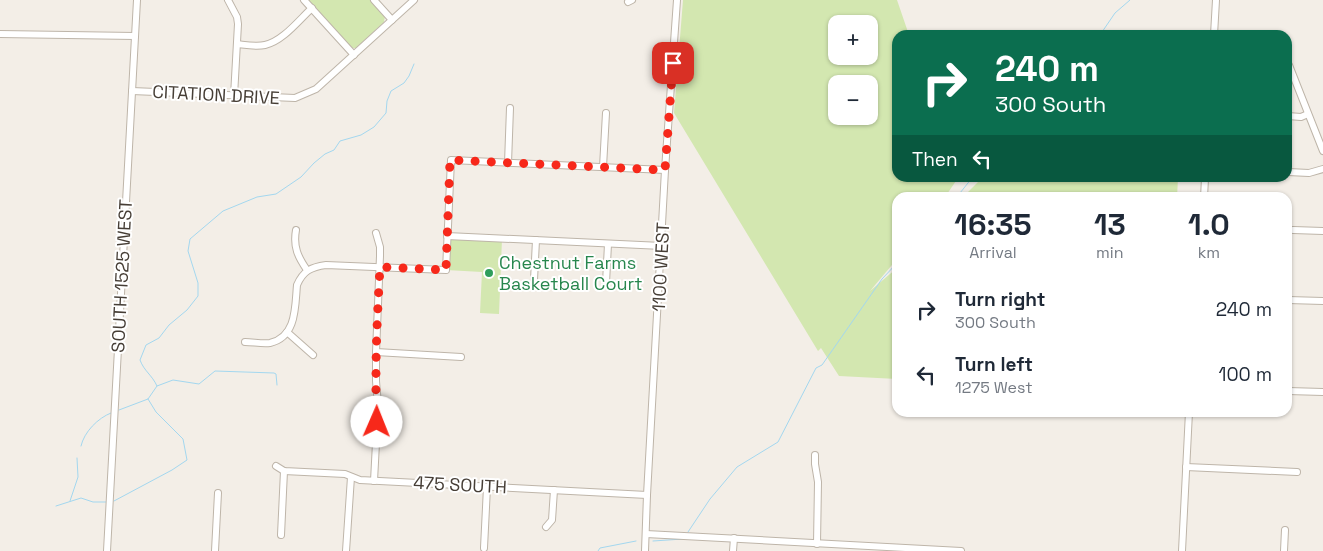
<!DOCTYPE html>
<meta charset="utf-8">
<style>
:root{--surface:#fff;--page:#f2f2f3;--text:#1f2937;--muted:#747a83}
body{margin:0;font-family:"Space Grotesk",sans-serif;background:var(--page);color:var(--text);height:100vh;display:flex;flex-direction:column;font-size:19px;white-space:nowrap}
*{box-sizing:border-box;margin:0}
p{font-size:16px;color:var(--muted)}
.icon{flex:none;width:28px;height:28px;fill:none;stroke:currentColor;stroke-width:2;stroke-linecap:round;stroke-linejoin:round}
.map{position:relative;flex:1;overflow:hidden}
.panel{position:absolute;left:892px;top:192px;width:400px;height:225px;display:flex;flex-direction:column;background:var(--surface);border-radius:15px;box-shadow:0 1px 4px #0004}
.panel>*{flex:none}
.guide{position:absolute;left:892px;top:30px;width:400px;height:152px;border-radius:15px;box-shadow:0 1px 4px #0004;background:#0b6e4f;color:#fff;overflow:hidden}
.controls{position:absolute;left:828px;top:15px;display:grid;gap:10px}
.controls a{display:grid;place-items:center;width:50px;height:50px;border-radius:10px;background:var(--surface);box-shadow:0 1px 4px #0004;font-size:25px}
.pin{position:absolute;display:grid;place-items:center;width:42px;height:42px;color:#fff;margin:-21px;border-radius:10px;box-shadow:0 2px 8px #0006}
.me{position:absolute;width:55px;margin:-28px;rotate:1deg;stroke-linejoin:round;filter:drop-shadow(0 0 4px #0008)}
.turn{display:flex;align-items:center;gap:18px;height:105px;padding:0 20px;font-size:22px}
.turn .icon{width:65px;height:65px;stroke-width:2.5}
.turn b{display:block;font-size:35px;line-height:42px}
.then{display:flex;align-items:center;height:48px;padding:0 20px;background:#0003;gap:10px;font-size:19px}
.eta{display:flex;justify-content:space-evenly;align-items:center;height:85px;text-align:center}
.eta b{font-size:30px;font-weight:700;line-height:35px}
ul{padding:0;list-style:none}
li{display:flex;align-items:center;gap:15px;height:65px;padding:0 20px}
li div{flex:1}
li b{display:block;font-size:19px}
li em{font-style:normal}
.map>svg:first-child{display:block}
.green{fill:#d3e7b0;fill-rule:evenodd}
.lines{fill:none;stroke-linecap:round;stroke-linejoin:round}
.stream{stroke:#a3d7ef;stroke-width:1}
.minor-casing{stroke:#beb5a9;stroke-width:8}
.minor{stroke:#fff;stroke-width:6}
.route{stroke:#f7281a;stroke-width:9;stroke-dasharray:0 16.2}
.leisure-dot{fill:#2e9e5b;stroke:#fff;stroke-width:2}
.labels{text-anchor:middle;stroke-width:4;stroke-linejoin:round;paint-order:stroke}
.street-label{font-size:18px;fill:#463e36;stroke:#fff}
.leisure-label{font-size:18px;fill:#27864d;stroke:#fff;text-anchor:start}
</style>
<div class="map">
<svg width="1323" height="551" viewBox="0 0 1323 551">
<rect width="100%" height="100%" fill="#f3eee7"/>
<g class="green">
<polygon points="307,0 371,0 385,16 384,22 356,48 350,48"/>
<path d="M683,0H897L909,35H898V178H958L945,197L898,198L897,259L870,291L897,268V379L839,376L821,348L818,351L674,113ZM836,24H869V56H836ZM836,84H869V116H836Z"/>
<polygon points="982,178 1178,178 1177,198 963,197"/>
<polygon points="447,236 502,239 499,314 480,313 482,272 446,270"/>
</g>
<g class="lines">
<g class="stream">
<polyline points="1100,35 1115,13 1130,0"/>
<polyline points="956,198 972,178"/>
<polyline points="157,386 173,380 199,384 215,371 274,373 276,374 277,385"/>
<path d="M119,410L148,399L157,386C152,375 144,371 140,360L146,345L159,338L169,325L187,310L198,296V283L188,251L190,239L223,211L257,197L276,194L301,177L314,163L325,154L334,150L340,141L361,135L374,127L386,113L387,101L391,91L404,83L409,76L414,64"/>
<path d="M81,446C84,432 98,418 111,413"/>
<polyline points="70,501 78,477 77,458"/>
<polyline points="114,501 172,470 187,460 183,439 156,412 148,399"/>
<polyline points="56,506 81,498 93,502 106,502"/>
<polyline points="688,532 710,499 737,467 778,442 816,368 822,365 882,279 898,262"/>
<polyline points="653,541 683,539"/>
<polyline points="598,551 600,548 636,541"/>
</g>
<defs>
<g id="minor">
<polyline points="228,0 237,17 238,24 234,96"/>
<polyline points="304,0 354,55"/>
<polyline points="374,0 392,20"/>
<polyline points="628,2 632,0"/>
<polyline points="0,34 135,36"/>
<polyline points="1214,35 1216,0"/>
<path d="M237,44C246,45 256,47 265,45C283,41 299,20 312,8"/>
<polyline points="1289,65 1323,151"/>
<polyline points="132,91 295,98 316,89 414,0"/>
<polyline points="1288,116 1301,117 1308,114"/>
<polyline points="508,163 510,108"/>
<polyline points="603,167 606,113"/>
<polyline points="1288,172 1309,173 1323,169"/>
<polyline points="1204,198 1205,178"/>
<path d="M296,230C293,247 298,257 307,270"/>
<polyline points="1293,230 1323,231"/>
<polyline points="447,236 662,246"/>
<polyline points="534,280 536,240"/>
<polyline points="606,283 608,244"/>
<polyline points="1288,300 1323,301"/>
<polyline points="287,332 313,355"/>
<path d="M245,342C253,342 262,344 270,343C297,337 295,306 297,285C303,271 311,267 326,265L446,270L451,160L665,170"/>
<polyline points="376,352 461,357"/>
<polyline points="1288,391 1323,392"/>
<polyline points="815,455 815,464 818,482 817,544"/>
<polyline points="276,466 284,471 345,474 360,480 647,495"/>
<polyline points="1186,467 1297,472"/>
<polyline points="374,481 378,405 376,381 376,352 380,256 380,247 376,233"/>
<polyline points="546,527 552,520 554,490"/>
<polyline points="646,534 961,551"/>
<polyline points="281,535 284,471"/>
<polyline points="484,548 487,487"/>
<polyline points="107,551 137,0"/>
<polyline points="215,551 218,493"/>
<polyline points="346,551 351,477"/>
<polyline points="645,551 647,495 665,170 677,0"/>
<polyline points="733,551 734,538"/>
<polyline points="1182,551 1189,412"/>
<polyline points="1284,551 1285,530"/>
</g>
</defs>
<use href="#minor" class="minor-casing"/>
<use href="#minor" class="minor"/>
</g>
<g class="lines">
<path class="route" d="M377,422C378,407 375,392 376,376C376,340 378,304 380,267L446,270L450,160L665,170L673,63"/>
</g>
<circle class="leisure-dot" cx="489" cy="273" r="5"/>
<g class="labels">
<g class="street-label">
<text transform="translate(216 95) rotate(3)" y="6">CITATION DRIVE</text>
<text transform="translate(661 267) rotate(-87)" y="6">1100 WEST</text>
<text transform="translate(122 276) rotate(-87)" y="6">SOUTH 1525 WEST</text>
<text transform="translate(460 485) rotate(3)" y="6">475 SOUTH</text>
</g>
<g class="leisure-label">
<text x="499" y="269">Chestnut Farms<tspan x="499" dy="21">Basketball Court</tspan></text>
</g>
</g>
</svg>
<div class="controls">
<a>+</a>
<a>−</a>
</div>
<div class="pin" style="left:673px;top:63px;background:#d93025"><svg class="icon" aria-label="arrive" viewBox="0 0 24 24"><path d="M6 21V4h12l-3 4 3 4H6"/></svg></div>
<svg class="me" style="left:377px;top:422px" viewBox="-20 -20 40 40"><circle r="19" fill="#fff"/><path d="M0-13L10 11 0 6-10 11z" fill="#f7281a"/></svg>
<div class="guide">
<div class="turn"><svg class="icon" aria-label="right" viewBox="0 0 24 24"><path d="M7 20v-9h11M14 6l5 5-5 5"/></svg><div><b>240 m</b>300 South</div></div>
<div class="then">Then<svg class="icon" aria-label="left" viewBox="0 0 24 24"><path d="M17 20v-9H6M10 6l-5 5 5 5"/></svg></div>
</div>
<section class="panel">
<div class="eta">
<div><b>16:35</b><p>Arrival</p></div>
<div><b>13</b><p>min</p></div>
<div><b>1.0</b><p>km</p></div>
</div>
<ul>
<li><svg class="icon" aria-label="right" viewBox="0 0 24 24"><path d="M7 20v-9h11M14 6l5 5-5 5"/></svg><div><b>Turn right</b><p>300 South</p></div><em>240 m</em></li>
<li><svg class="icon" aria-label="left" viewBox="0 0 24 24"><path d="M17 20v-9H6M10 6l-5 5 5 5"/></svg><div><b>Turn left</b><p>1275 West</p></div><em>100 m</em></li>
</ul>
</section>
</div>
